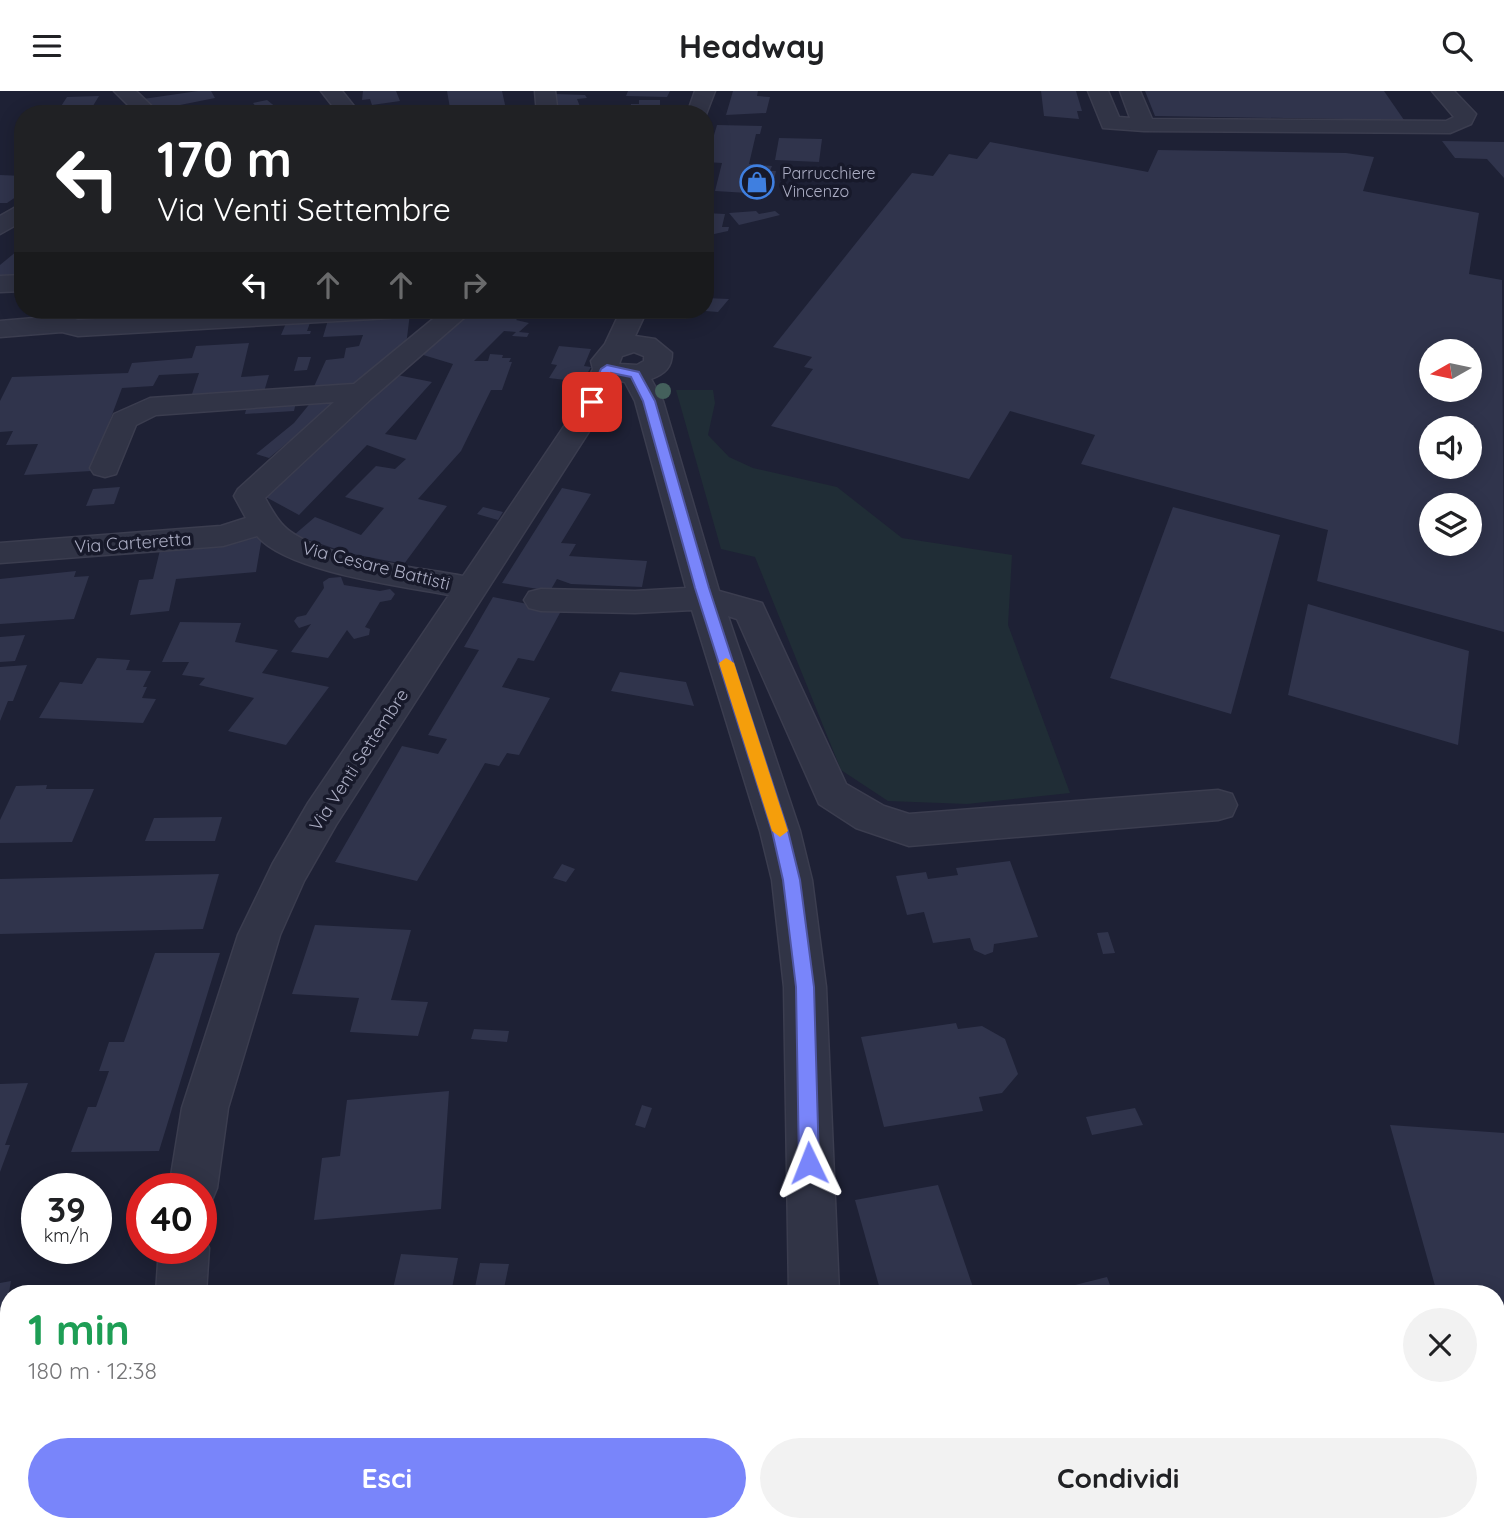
<!DOCTYPE html>
<html lang="it">
<meta charset="utf-8">
<style>
:root{--surface:#fff;--page:#f2f2f2;--text:#202124;--muted:#757577;--accent:#7985fa}
body{margin:0;font-family:Quicksand,sans-serif;background:var(--page);color:var(--text);height:100vh;display:flex;flex-direction:column;font-size:26px;white-space:nowrap}
*{box-sizing:border-box;margin:0}
p{font-size:23px;color:var(--muted)}
.icon{flex:none;width:38px;height:38px;fill:none;stroke:currentColor;stroke-width:2;stroke-linecap:round;stroke-linejoin:round}
.map{position:relative;flex:1;overflow:hidden}
.sheet{position:absolute;left:0px;top:1194px;width:1505px;height:247px;display:flex;flex-direction:column;background:var(--surface);border-radius:28px 28px 0 0;box-shadow:0 4px 18px #0003}
.sheet>*{flex:none}
.guide{position:absolute;left:14px;top:14px;width:700px;height:214px;border-radius:28px;box-shadow:0 4px 18px #0003;background:#202124;color:#fff;overflow:hidden}
.needle{width:46px;rotate:261deg}
.fabs{position:absolute;left:1419px;top:248px;display:grid;gap:14px}
.fabs a{display:grid;place-items:center;width:63px;height:63px;border-radius:50%;background:var(--surface);box-shadow:0 4px 18px #0003;font-size:35px}
.speed{position:absolute;left:21px;top:1082px;display:flex;gap:14px;font-size:35px;font-weight:700;text-align:center}
.speed>*{display:grid;place-content:center;width:91px;height:91px;border-radius:50%;background:var(--surface);box-shadow:0 4px 18px #0003;line-height:1}
.speed small{font-size:18px;font-weight:400}
.speed .limit{border:10px solid #d22;background:#fff;color:#111}
.pin{position:absolute;display:grid;place-items:center;width:60px;height:60px;color:#fff;margin:-30px;border-radius:14px;box-shadow:0 4px 10px #0006}
.me{position:absolute;width:77px;margin:-38px;rotate:358deg;stroke-linejoin:round;filter:drop-shadow(0 0 5px #0008)}
.turn{display:flex;align-items:center;gap:24px;height:147px;padding:0 28px;font-size:32px}
.turn .icon{width:91px;height:91px;stroke-width:2.5}
.turn b{display:block;font-size:49px;line-height:60px}
.lanes{display:flex;align-items:center;height:66px;padding:0 28px;background:#0003;justify-content:center;gap:35px;direction:ltr}
.lanes .off{opacity:.35}
.round{display:grid;place-items:center;flex:none;width:74px;height:74px;border-radius:37px;background:var(--page)}
.headline{display:flex;align-items:center;justify-content:space-between;height:119px;padding:0 28px}
h1{font-size:42px;font-weight:700;line-height:52px;color:#1e9e55}
.cta{display:flex;gap:14px;margin-top:auto;padding:14px 28px}
.cta a{flex:1;height:80px;border-radius:42px;background:var(--accent);color:#fff;font-size:28px;font-weight:700;line-height:80px;text-align:center}
.cta a+a{background:var(--page);color:var(--text)}
header{display:flex;justify-content:space-between;align-items:center;height:91px;padding:0 28px;background:var(--surface);font-size:32px;font-weight:700}
.map>svg:first-child{display:block}
.green{fill:#202d36}
.building{fill:#30344c;fill-rule:evenodd}
.lines{fill:none;stroke-linecap:round;stroke-linejoin:round}
.minor-casing{stroke:#3b3d4f;stroke-width:3}
.path{stroke:#38464f;stroke-width:5;stroke-dasharray:7 7;stroke-linecap:butt}
.minor{fill:#313446;fill-rule:evenodd}
.tree{fill:#44605c}
.route{fill:#7985fa;stroke:#4f56a2;stroke-width:2}
.slow{fill:#f59e0b}
.labels{text-anchor:middle;stroke-width:7;stroke-linejoin:round;paint-order:stroke}
.far-poi-label{font-size:16px;fill:#abadc3;stroke:#17192a;text-anchor:start}
.street-label{font-size:18px;fill:#abadc3;stroke:#17192a}
</style>
<header><svg class="icon" aria-label="menu" viewBox="0 0 24 24"><path d="M4 6h16M4 12h16M4 18h16"/></svg>Headway<svg class="icon" aria-label="search" viewBox="0 0 24 24"><circle cx="10" cy="10" r="6"/><path d="M15 15l6 6"/></svg></header>
<div class="map">
<svg width="1504" height="1440" viewBox="0 0 1504 1440">
<rect width="100%" height="100%" fill="#1e2135"/>
<polygon class="green" points="676,299 713,299 715,312 708,344 729,366 753,377 837,396 902,447 1012,464 1008,534 1070,702 967,713 888,710 841,679 755,466 721,458"/>
<g class="building">
<polygon points="198,0 211,0 215,7 175,15 179,21 174,23 155,23 143,8"/>
<polygon points="363,0 396,0 400,10 372,14 370,8 362,9"/>
<polygon points="447,0 502,0 507,23 451,23"/>
<polygon points="628,0 670,0 667,6 626,5"/>
<polygon points="733,0 758,0 757,5 770,6 766,22 726,24"/>
<polygon points="1041,0 1076,0 1082,20 1077,20 1079,28 1044,25"/>
<polygon points="1145,0 1384,0 1404,29 1155,25"/>
<polygon points="554,3 585,4 587,7 577,8 583,23 560,23"/>
<polygon points="99,5 88,23 56,23 67,6"/>
<polygon points="267,9 277,17 252,23 235,23 257,17 253,12"/>
<polygon points="639,9 660,9 660,23 630,21 631,13 639,13"/>
<polygon points="310,15 322,15 325,23 277,23 276,20"/>
<polygon points="717,34 762,35 760,43 756,43 749,73 772,75 770,80 776,80 772,98 767,98 766,103 715,100 722,72 706,71"/>
<polygon points="779,47 822,48 819,71 775,69"/>
<polygon points="1442,50 1504,51 1504,87 1487,68 1455,67"/>
<path d="M990,51L1148,81L1158,59L1346,62L1374,66L1363,100L1479,122L1469,183L1502,189L1504,541L1317,490L1328,439L1081,373L1095,344L1010,320L969,388L771,335L813,278L804,276L812,266L773,256L912,82L933,85L949,63L977,68ZM1432,261H1470V299H1432ZM1432,338H1470V376H1432ZM1432,415H1470V453H1432Z"/>
<polygon points="0,84 23,85 23,101 7,112 0,112"/>
<polygon points="756,120 759,123 775,120 780,124 739,134 729,122"/>
<polygon points="705,122 725,123 722,136 729,136 728,140 705,145"/>
<polygon points="23,155 23,186 0,187 0,174"/>
<polygon points="705,207 729,208 718,221 705,220"/>
<polygon points="473,219 526,219 516,229 529,232 519,241 529,242 527,246 512,245 516,241 504,240 474,270 488,270 490,263 503,264 502,267 511,267 509,271 512,271 502,299 491,299 461,360 418,408 447,415 404,473 348,462 294,444 315,426 361,444 384,417 345,406 376,375 395,378 406,368 367,354 299,424 264,405 397,284 432,291 385,343 416,349 453,273 420,263"/>
<polygon points="410,222 406,255 398,255 397,263 381,278 370,279 350,300 311,302 326,269 344,267 346,257 359,255 363,244 323,246 328,229"/>
<polygon points="311,229 307,240 311,240 310,243 281,244 287,230"/>
<polygon points="249,252 241,286 269,284 263,304 190,309 199,282 159,284 153,295 122,297 91,380 24,384 38,353 6,354 13,340 0,341 0,310 12,286 128,282 132,272 192,267 196,255"/>
<polygon points="559,255 591,258 584,275 591,276 582,291 549,287 557,274 551,273"/>
<polygon points="298,266 311,266 307,279 294,280"/>
<polygon points="312,310 335,312 269,367 256,363 294,332"/>
<polygon points="296,311 294,320 245,323 247,314"/>
<polygon points="120,396 114,413 86,415 93,398"/>
<polygon points="562,397 591,403 561,452 576,453 569,465 647,470 642,496 571,493 557,488 550,500 502,492"/>
<polygon points="483,416 503,421 498,429 477,423"/>
<polygon points="1173,416 1280,444 1231,623 1110,587"/>
<polygon points="262,446 256,481 176,488 169,520 130,524 139,489 153,488 161,455"/>
<polygon points="76,480 74,486 89,485 74,528 0,533 0,488"/>
<polygon points="341,486 344,494 380,500 390,498 395,503 391,509 380,511 365,536 370,538 369,544 354,548 347,539 328,567 291,561 311,533 299,537 294,530 297,526 306,524 324,497 323,491 329,487"/>
<polygon points="493,506 561,520 534,570 518,567 502,596 550,607 519,664 507,662 499,675 485,672 417,790 335,771 402,655 438,663 447,648 428,644 479,559 464,556"/>
<polygon points="1308,513 1469,560 1458,654 1288,604"/>
<polygon points="180,531 241,532 235,551 278,559 262,582 329,596 286,654 228,640 254,607 199,594 205,587 182,584 189,571 162,571"/>
<polygon points="25,544 15,570 0,571 0,546"/>
<polygon points="97,567 130,569 126,579 151,580 143,596 147,596 142,607 156,608 143,632 39,627 60,591 82,593"/>
<polygon points="27,574 13,610 8,610 0,630 0,576"/>
<polygon points="620,581 686,591 694,615 611,600"/>
<polygon points="47,694 46,698 94,698 72,751 0,752 0,729 16,695"/>
<polygon points="222,726 215,750 145,750 154,727"/>
<polygon points="1010,770 1038,846 994,853 993,861 985,864 974,859 970,847 933,852 924,821 907,824 896,785 926,781 928,788 958,784 956,777"/>
<polygon points="562,773 575,778 566,791 553,787"/>
<polygon points="219,783 203,838 0,843 0,788"/>
<polygon points="315,834 411,839 391,909 428,911 418,945 350,941 359,907 292,903"/>
<polygon points="1108,841 1115,862 1103,863 1097,842"/>
<polygon points="155,862 220,862 159,1060 71,1061 88,1016 96,1016 109,980 99,980 109,951 124,951"/>
<polygon points="956,932 958,938 982,935 1005,948 1018,983 1002,1002 979,1006 983,1020 884,1036 861,946"/>
<polygon points="474,938 509,940 507,951 471,948"/>
<polygon points="28,992 5,1054 10,1054 0,1081 0,993"/>
<polygon points="449,1000 441,1118 314,1129 322,1067 340,1065 347,1009"/>
<polygon points="642,1014 652,1017 645,1037 635,1034"/>
<polygon points="1135,1017 1143,1034 1092,1044 1086,1026"/>
<polygon points="1390,1034 1504,1042 1504,1222 1496,1221 1496,1202 1437,1202"/>
<polygon points="938,1094 975,1202 881,1202 855,1109"/>
<polygon points="401,1163 458,1167 451,1202 392,1202"/>
<polygon points="480,1172 509,1173 503,1202 474,1201"/>
<polygon points="1107,1186 1113,1202 1065,1202 1063,1197"/>
<polygon points="11,1190 1,1247 0,1247 0,1192"/>
<polygon points="223,1432 297,1432 295,1440 221,1440"/>
<rect x="671" y="1432" width="69" height="8"/>
<polygon points="894,1432 998,1432 999,1440 897,1440"/>
<polygon points="1081,1432 1245,1432 1247,1440 1082,1440"/>
<polygon points="1380,1432 1448,1432 1449,1440 1398,1440 1380,1436"/>
</g>
<g class="lines">
<defs>
<g id="minor">
<polygon points="114,0 136,0 160,23 137,23"/>
<polygon points="321,0 342,0 357,19 355,23 339,23"/>
<polygon points="535,0 555,0 558,23 537,23"/>
<polygon points="695,0 715,0 705,26 705,23 687,23"/>
<polygon points="1088,0 1108,0 1119,26 1130,27 1120,0 1140,0 1152,28 1446,30 1454,26 1432,0 1454,0 1476,23 1471,33 1450,42 1144,40 1103,37"/>
<polygon points="23,112 23,130 0,143 0,125"/>
<polygon points="23,184 23,200 0,201 0,185"/>
<polygon points="49,219 75,219 72,227 78,229 259,219 403,219 399,224 390,227 78,245 62,241 0,246 0,230 46,226"/>
<path d="M444,219H473L372,307L265,407C272,419 279,433 291,441C328,468 416,476 463,485L571,325L593,278L591,270L605,253L621,219H647L635,245L655,248L672,262C672,276 665,283 651,288L663,310L719,500L762,512L846,693L884,715L909,723L1218,699L1232,703L1237,714L1232,725L1218,729L909,755L856,737L819,713L737,528L728,525L800,740L812,789L826,896L839,1202H789L784,896L772,789L760,740L692,519L635,522L541,520L529,517L524,509L529,501L541,498L635,500L686,497L635,310L625,291L616,289L599,325L336,734L304,790L280,844L228,1017L217,1097L210,1114L201,1117V1097H169L182,1017L238,844L273,772L308,712L449,504C401,495 288,481 257,445L223,455L0,472V452L221,435L246,427L234,405L238,398L334,311L156,324L136,334L116,383L105,386L94,383L90,377L114,323L150,307L354,293ZM634,261L644,265V270L637,274L619,273L622,265Z"/>
<polygon points="201,1139 209,1157 206,1202 156,1202 159,1157 201,1157"/>
<rect x="139" y="1432" width="56" height="8"/>
<polygon points="819,1432 875,1432 878,1440 822,1440"/>
</g>
</defs>
<use href="#minor" class="minor-casing"/>
<polyline class="path" points="506,1440 510,1432"/>
<use href="#minor" class="minor"/>
</g>
<circle class="tree" cx="663" cy="300" r="8"/>
<polygon class="route" points="607,274 639,281 655,310 709,497 788,740 800,789 814,896 819,1072 816,1079 809,1082 802,1079 799,1072 796,896 783,789 772,740 695,497 643,310 631,286 611,282 596,313 586,311 601,278"/>
<polygon class="slow" points="726,567 734,572 788,740 780,746 772,740 719,572"/>
<defs>
<symbol id="shop-ring" viewBox="-11 -11 22 22"><circle r="9.5" fill="#17192a" stroke="#3f7fe0" stroke-width="1.5"/><path d="M-5-2.5h2.3a2.7 3.5 0 0 1 5.4 0H5L5.5 6h-11ZM-1.5-2.5h3a1.5 2.3 0 0 0-3 0Z" fill="#3f7fe0"/></symbol>
</defs>
<g fill-rule="evenodd">
<use href="#shop-ring" x="738" y="72" width="38" height="38"/>
</g>
<g class="labels">
<g class="far-poi-label">
<text x="782" y="88">Parrucchiere<tspan x="782" dy="18">Vincenzo</tspan></text>
</g>
<g class="street-label">
<text transform="translate(133 452) rotate(-4)" y="6">Via Carteretta</text>
<text transform="translate(376 475) rotate(14)" y="6">Via Cesare Battisti</text>
<text transform="translate(359 669) rotate(-57)" y="6">Via Venti Settembre</text>
</g>
</g>
</svg>
<div class="fabs">
<a><svg class="needle" viewBox="-14 -14 28 28"><path d="M0-13l5 13h-10z" fill="#e53935"/><path d="M0 13l5-13h-10z" fill="#757577"/></svg></a>
<a><svg class="icon" aria-label="sound" viewBox="0 0 24 24"><path d="M4 9h4l5-4v14l-5-4H4zM17 9q2 3 0 6"/></svg></a>
<a><svg class="icon" aria-label="layers" viewBox="0 0 24 24"><path d="M12 4l9 5-9 5-9-5zM3 14l9 5 9-5"/></svg></a>
</div>
<div class="speed"><div>39<small>km/h</small></div><div class="limit">40</div></div>
<div class="pin" style="left:592px;top:311px;background:#d93025"><svg class="icon" aria-label="arrive" viewBox="0 0 24 24"><path d="M6 21V4h12l-3 4 3 4H6"/></svg></div>
<svg class="me" style="left:809px;top:1072px" viewBox="-20 -20 40 40"><path d="M0-17L14 15 0 8-14 15z" fill="#7985fa" stroke="#fff" stroke-width="4"/></svg>
<div class="guide">
<div class="turn"><svg class="icon" aria-label="left" viewBox="0 0 24 24"><path d="M17 20v-9H6M10 6l-5 5 5 5"/></svg><div><b>170 m</b>Via Venti Settembre</div></div>
<div class="lanes"><svg class="icon" aria-label="left" viewBox="0 0 24 24"><path d="M17 20v-9H6M10 6l-5 5 5 5"/></svg><svg class="icon off" aria-label="ahead" viewBox="0 0 24 24"><path d="M12 20V5M6 11l6-6 6 6"/></svg><svg class="icon off" aria-label="ahead" viewBox="0 0 24 24"><path d="M12 20V5M6 11l6-6 6 6"/></svg><svg class="icon off" aria-label="right" viewBox="0 0 24 24"><path d="M7 20v-9h11M14 6l5 5-5 5"/></svg></div>
</div>
<section class="sheet">
<div class="headline"><div><h1>1 min</h1><p>180 m · 12:38</p></div><a class="round"><svg class="icon" aria-label="close" viewBox="0 0 24 24"><path d="M6 6l12 12M18 6L6 18"/></svg></a></div>
<div class="cta"><a>Esci</a><a>Condividi</a></div>
</section>
</div>
